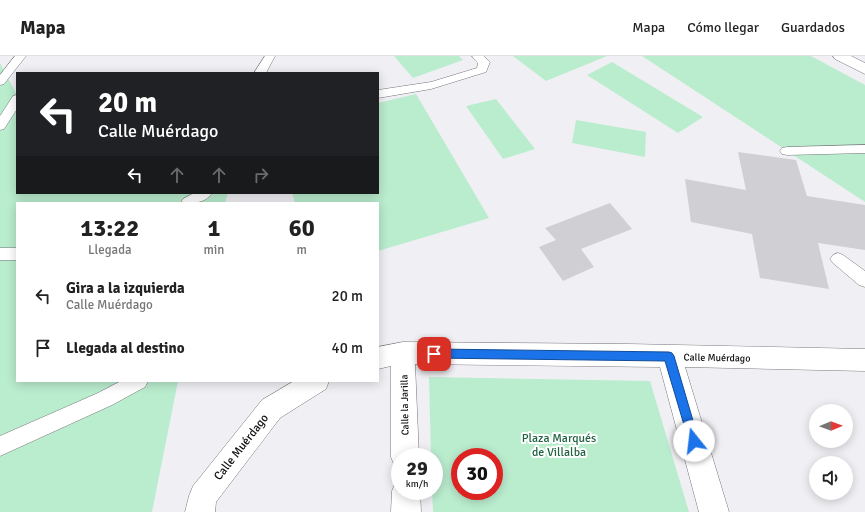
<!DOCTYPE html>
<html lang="es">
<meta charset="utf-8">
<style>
:root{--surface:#fff;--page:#f6f6f6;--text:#222;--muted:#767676;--line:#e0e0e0}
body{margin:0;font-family:Signika,sans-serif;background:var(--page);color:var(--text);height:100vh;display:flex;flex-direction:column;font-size:15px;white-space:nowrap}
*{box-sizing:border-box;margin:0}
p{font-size:13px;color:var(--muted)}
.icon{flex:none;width:22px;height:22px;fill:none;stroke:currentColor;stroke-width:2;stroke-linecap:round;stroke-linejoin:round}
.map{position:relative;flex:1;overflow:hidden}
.side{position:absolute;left:16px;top:146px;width:363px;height:180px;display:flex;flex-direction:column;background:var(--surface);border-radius:0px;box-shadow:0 2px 10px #0003}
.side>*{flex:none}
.guide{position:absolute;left:16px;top:16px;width:363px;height:122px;border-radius:0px;box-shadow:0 2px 10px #0003;background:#202124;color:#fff;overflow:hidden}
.needle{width:26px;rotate:89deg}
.controls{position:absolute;left:809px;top:348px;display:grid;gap:8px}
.controls a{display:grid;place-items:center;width:44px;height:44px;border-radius:50%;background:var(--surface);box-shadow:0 2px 10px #0003;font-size:20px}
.speed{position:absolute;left:391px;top:392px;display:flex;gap:8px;font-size:20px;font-weight:700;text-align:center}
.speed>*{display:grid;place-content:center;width:52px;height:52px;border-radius:50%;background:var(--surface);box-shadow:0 2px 10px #0003;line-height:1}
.speed small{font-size:10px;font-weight:400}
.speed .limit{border:6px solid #d22;background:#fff;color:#111}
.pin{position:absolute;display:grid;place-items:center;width:34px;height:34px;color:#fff;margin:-17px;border-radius:8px;box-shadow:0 2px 6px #0006}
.me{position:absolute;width:44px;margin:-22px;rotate:344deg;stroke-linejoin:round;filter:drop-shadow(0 0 3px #0008)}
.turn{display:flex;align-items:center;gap:14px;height:84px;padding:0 16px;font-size:18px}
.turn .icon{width:52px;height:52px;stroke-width:2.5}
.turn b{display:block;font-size:28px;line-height:34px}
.lanes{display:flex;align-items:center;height:38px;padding:0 16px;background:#0003;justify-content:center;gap:20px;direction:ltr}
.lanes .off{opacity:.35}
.eta{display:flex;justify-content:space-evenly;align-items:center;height:68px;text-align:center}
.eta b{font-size:24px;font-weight:800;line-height:28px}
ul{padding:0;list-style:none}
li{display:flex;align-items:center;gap:12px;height:52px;padding:0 16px}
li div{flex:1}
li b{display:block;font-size:15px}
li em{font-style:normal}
header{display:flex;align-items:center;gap:24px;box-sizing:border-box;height:56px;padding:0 20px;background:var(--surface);border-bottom:1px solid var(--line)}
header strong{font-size:19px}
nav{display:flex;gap:22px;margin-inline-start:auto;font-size:14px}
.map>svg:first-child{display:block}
.green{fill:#baecce;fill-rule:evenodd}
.building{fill:#d0d0d4}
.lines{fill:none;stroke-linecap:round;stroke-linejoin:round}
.lane-casing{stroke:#76757a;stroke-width:1}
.street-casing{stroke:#76757a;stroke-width:1}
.secondary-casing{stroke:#76757a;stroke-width:1}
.lane{fill:#fff;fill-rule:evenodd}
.street{fill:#fff;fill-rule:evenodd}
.secondary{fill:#fff;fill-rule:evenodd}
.route{fill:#1a73e8;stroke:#114b97}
.labels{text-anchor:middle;stroke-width:4;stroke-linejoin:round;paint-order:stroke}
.street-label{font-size:10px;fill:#0e0e10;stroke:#fff}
.near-park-label{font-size:12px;fill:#206242;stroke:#fff}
.near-street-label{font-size:12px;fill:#0e0e10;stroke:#fff}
</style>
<header>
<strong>Mapa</strong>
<nav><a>Mapa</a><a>Cómo llegar</a><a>Guardados</a></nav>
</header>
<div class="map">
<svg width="865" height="456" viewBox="0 0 865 456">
<rect width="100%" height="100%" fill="#f0f0f4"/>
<g class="green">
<polygon points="394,0 459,0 463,4 413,22"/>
<polygon points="513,0 607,0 546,25"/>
<polygon points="642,0 811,0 865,29 865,146"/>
<polygon points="612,6 703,61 678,77 587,19"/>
<polygon points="0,7 17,39 17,137 228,137 225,147 17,147 17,325 178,325 152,456 0,456"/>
<polygon points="416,38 489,162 378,195 378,147 295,147 292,137 378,137 378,47"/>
<polygon points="496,43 535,93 503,103 466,50"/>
<polygon points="576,64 646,76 645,101 572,87"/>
<path d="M429,321L650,325L689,456H433L432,435H434V401H431ZM460,401H494V435H460Z"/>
</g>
<g class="building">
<polygon points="738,96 796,104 807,140 865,149 865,194 818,187 829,233 760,222 752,178 691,166 685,123 746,134"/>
<polygon points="610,147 632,173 581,193 594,211 563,225 539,191 556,184 545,172"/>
</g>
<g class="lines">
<defs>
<g id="lane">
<polygon points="15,0 26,0 4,28 0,29 0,19"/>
<polygon points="265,0 275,0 266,17 254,17"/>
<polygon points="472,0 484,0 490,6 486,16 431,33 378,42 378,34 431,26 477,12 478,7"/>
<polygon points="17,39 17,53 4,73 0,74 0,60 13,40"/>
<polygon points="865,89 865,97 787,99 782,98 780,95 782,92 787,91"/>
<path d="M194,137H212C205,148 192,147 181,147L183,143Z"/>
<rect x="0" y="192" width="17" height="12"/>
<polygon points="838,197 843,199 865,215 865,231 859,229 833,207 830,203 833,199"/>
<polygon points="121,325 148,325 145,331 112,349 0,400 0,380 98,337"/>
</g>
<g id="street">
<polygon points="403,286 628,288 865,293 865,315 685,311 729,456 699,456 660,311 415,308 419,401 400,401 400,413 395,411 391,401 391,310 378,313 378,291"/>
<polygon points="294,325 329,325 326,333 280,362 216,446 215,456 185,456 189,440 193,430 262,344"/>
<polygon points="400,423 400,435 420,435 421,456 391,456 392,435 396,425"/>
</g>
<polygon id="secondary" points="833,0 851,0 865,7 865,18 835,3"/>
</defs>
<use href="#lane" class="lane-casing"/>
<use href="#street" class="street-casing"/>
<use href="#secondary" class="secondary-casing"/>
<use href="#lane" class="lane"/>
<use href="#street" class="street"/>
<use href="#secondary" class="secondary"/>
</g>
<polygon class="route" points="434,293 669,296 672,297 674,300 699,385 697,389 694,391 690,389 665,305 434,302 431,301 429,298 431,294"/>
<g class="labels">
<g class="street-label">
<text transform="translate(717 301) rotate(1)" y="4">Calle Muérdago</text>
<text transform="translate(404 349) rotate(-91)" y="4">Calle la Jarilla</text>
</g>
<g class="near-park-label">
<text x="559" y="386">Plaza Marqués<tspan x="559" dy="14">de Villalba</tspan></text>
</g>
<g class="near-street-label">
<text transform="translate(241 391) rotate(-52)" y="4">Calle Muérdago</text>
</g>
</g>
</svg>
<div class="controls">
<a><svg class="needle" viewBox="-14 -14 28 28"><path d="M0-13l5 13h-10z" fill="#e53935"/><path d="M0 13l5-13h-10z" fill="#767676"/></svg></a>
<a><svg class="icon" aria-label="sound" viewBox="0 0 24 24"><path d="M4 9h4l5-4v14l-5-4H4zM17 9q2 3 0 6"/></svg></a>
</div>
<div class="speed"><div>29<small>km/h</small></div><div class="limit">30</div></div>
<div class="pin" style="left:434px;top:298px;background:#d93025"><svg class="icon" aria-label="arrive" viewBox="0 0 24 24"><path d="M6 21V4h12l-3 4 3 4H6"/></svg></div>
<svg class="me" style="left:694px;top:385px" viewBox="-20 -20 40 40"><circle r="19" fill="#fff"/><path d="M0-13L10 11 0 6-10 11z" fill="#1a73e8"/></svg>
<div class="guide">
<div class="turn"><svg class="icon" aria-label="left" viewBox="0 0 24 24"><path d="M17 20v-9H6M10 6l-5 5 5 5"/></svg><div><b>20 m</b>Calle Muérdago</div></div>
<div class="lanes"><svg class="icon" aria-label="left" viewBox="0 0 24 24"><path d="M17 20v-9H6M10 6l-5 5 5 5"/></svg><svg class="icon off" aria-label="ahead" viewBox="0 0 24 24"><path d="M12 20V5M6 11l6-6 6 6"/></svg><svg class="icon off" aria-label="ahead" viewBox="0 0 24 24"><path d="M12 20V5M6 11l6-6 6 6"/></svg><svg class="icon off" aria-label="right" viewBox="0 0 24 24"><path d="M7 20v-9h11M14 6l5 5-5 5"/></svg></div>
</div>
<section class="side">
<div class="eta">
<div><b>13:22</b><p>Llegada</p></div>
<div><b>1</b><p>min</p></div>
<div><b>60</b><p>m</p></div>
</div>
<ul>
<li><svg class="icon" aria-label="left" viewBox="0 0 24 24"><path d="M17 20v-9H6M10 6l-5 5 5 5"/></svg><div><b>Gira a la izquierda</b><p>Calle Muérdago</p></div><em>20 m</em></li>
<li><svg class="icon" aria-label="arrive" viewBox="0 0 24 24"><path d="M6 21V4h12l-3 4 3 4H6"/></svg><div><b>Llegada al destino</b></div><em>40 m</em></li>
</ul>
</section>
</div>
